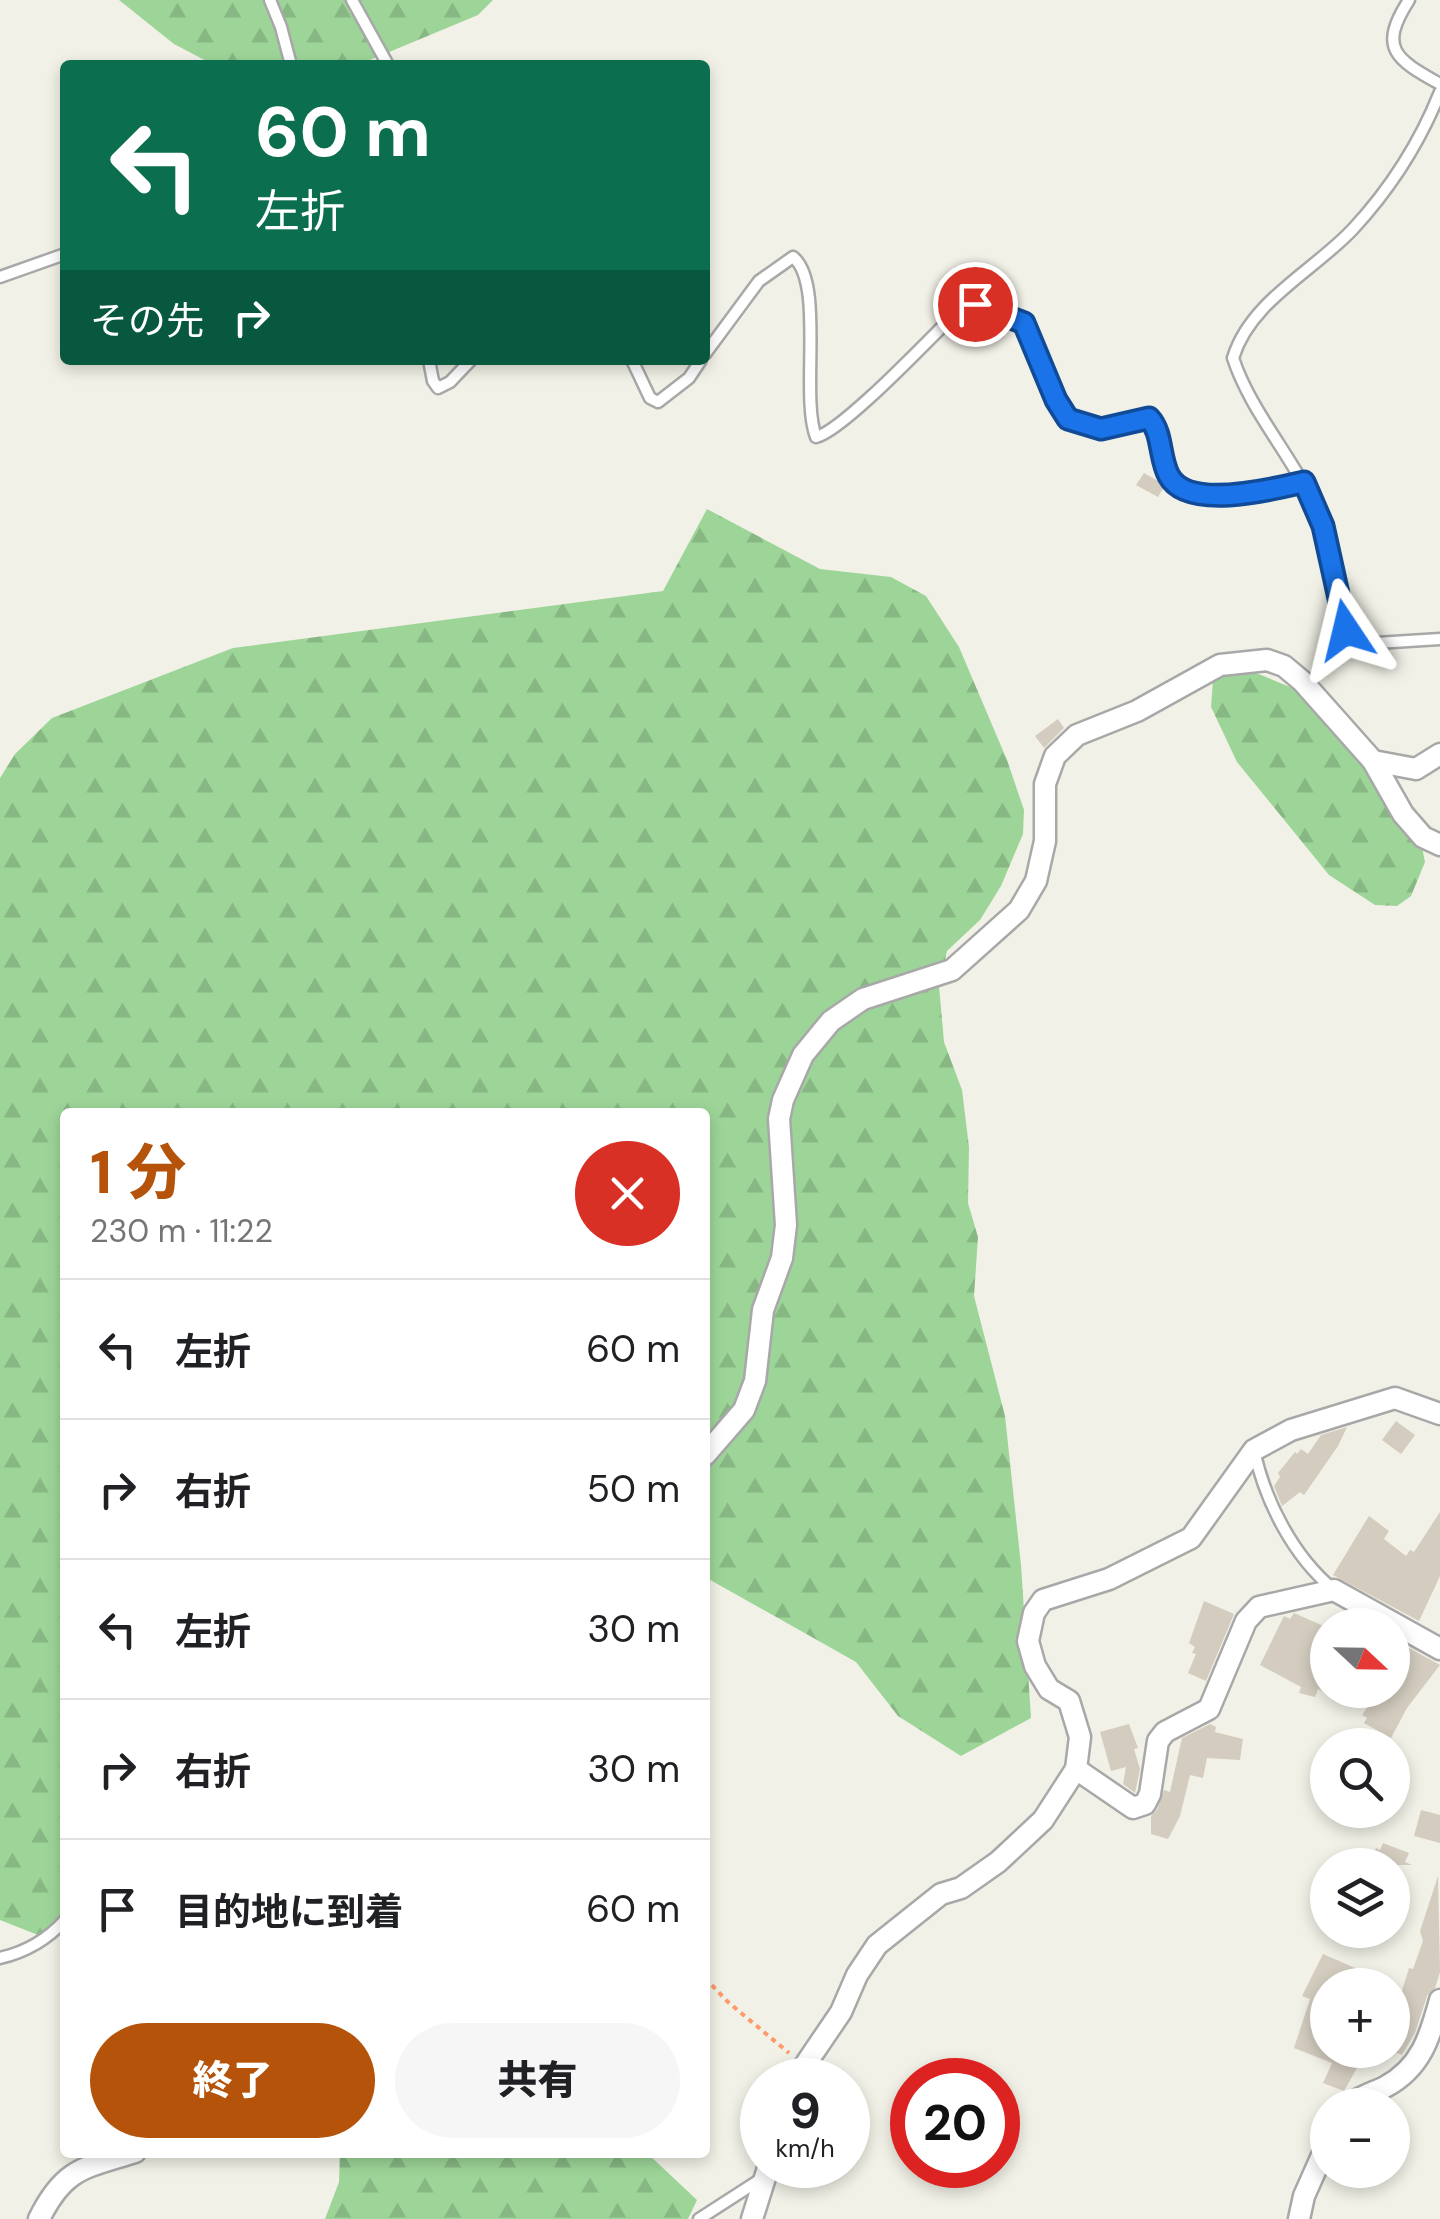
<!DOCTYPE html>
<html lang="ja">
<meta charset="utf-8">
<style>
:root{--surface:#fff;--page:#f6f6f6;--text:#202124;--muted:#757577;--line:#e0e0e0;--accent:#b45309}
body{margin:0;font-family:"DM Sans","Noto Sans JP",sans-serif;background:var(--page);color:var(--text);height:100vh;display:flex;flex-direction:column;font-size:38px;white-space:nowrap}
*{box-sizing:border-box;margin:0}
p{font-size:32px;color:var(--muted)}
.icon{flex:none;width:55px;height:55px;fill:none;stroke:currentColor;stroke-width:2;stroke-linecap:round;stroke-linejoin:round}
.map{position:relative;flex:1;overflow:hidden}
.details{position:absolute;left:60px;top:1108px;width:650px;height:1050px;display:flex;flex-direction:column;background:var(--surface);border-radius:10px;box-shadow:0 5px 15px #0003}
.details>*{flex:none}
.guide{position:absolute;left:60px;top:60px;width:650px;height:305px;border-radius:10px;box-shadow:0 5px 15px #0003;background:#0b6e4f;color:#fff;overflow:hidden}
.needle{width:65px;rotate:112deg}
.controls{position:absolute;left:1310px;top:1608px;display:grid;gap:20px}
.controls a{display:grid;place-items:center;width:100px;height:100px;border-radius:50%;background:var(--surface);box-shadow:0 5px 15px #0003;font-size:50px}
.speed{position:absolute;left:740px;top:2058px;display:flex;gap:20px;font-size:50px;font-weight:700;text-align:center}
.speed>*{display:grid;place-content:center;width:130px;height:130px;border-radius:50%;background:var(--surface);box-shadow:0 5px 15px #0003;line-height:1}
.speed small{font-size:25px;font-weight:400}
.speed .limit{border:15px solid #d22;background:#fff;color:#111}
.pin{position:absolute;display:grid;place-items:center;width:85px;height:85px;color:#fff;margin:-42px;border:5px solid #fff;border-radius:50%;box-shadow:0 2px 10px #0007}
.me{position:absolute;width:110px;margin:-55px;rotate:350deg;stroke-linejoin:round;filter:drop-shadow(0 0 8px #0008)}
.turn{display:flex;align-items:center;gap:35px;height:210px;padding:0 30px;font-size:45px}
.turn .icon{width:130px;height:130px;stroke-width:2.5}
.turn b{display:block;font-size:70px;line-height:85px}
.then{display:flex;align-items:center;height:95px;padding:0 30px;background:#0003;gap:20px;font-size:38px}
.round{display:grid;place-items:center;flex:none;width:105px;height:105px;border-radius:52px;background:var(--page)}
.overview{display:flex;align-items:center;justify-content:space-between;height:170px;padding:0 30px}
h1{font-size:60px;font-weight:800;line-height:75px;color:var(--accent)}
.action{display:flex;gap:20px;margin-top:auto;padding:20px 30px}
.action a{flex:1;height:115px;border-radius:60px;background:var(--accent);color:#fff;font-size:40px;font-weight:800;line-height:115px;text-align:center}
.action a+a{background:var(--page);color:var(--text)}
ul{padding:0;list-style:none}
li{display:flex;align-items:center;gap:30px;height:140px;padding:0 30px;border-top:2px solid var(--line)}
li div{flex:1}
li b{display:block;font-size:38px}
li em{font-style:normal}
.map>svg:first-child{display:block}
.forest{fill:url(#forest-firs)}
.building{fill:#d3ccbf}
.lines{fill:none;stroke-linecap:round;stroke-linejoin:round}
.lane-casing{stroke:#a8a8a8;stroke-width:15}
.street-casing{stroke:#a8a8a8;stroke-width:25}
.path{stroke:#ff986b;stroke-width:4;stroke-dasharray:5 5;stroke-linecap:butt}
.lane{stroke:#fff;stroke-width:10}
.street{stroke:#fff;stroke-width:20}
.route-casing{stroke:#114b97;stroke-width:25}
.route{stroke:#1a73e8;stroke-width:18}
</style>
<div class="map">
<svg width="1440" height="2219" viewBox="0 0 1440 2219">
<defs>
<pattern id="forest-firs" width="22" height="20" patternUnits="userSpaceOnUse" patternTransform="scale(2.5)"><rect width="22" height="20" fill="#9dd598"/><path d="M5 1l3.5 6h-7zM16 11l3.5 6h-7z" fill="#87b783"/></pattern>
</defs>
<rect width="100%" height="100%" fill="#f2f1e7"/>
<g class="forest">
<polygon points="119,0 493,0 478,15 358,65 214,65 174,44"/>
<polygon points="707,509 820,569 891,577 926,596 959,647 1007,760 1024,810 1023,834 1001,886 980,920 947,951 939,986 944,1042 962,1090 969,1147 968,1203 978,1237 974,1296 1005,1416 1021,1565 1031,1718 961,1756 898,1716 856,1662 705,1577 705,1112 65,1112 65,1924 38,1935 0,1920 0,778 15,754 52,718 233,648 663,591"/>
<polygon points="1227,661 1302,692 1415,812 1425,862 1411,896 1397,906 1375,905 1329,875 1237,762 1211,707 1213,680"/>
<polygon points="340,2153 647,2153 697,2200 688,2219 325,2219 339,2182"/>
</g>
<g class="building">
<polygon points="1144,473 1165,485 1158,497 1136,485"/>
<polygon points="1058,719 1064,728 1044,748 1035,736"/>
<polygon points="1396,1421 1415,1435 1401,1454 1382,1440"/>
<polygon points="1347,1427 1338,1446 1304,1495 1300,1492 1282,1506 1274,1486 1280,1477 1278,1473 1295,1452 1297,1454 1301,1449 1308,1454 1321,1435"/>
<polygon points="1440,1512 1440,1576 1419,1621 1333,1575 1369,1516 1389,1531 1384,1539 1406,1556 1410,1550 1414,1552"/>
<polygon points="1204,1601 1234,1614 1206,1681 1188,1673 1196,1654 1192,1653 1195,1647 1189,1643"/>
<polygon points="1294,1613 1328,1628 1328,1694 1318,1689 1315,1697 1299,1693 1301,1687 1260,1665 1284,1616 1290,1619"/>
<polygon points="1409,1648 1440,1665 1407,1708 1391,1738 1364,1723 1367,1718 1362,1715 1379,1690 1392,1690 1392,1672"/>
<polygon points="1129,1724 1138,1748 1134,1749 1140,1769 1135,1793 1123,1784 1126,1767 1111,1771 1100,1732"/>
<polygon points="1210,1724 1216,1727 1215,1732 1243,1739 1240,1760 1207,1758 1203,1778 1190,1775 1180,1816 1168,1839 1151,1834 1151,1816 1157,1810 1164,1790 1170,1792 1182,1738"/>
<polygon points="1421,1810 1440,1815 1440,1843 1414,1836"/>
<polygon points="1383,1843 1409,1853 1405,1862 1412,1865 1369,1865 1376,1848 1380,1850"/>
<polygon points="1438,1876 1440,1972 1435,1988 1427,1996 1415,2033 1402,2055 1392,2051 1392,2011 1396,2010 1409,1968 1413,1969 1423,1941 1420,1931"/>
<polygon points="1323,1954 1392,1984 1328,1985 1328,2050 1367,2050 1344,2091 1323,2083 1332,2063 1294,2048 1310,1999 1302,1996"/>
</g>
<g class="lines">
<defs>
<g id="lane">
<polyline points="270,0 281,27 291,65"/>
<polyline points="352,0 388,65"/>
<path d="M1409,0C1378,48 1395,59 1440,84"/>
<path d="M1440,92C1420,142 1390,189 1353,229C1315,270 1250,301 1233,358C1253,419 1303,466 1323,528C1334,562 1334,612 1352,640L1361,644L1440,639"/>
<polyline points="0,277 65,254"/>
<path d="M705,354L759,281L793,257C825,282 800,396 816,437C843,431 932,336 957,312L975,303L1024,323L1056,400L1068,419L1101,429L1149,417C1163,433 1159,458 1169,476C1188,511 1273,489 1304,482"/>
<polyline points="429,360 433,381 438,388 450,382 471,360"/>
<polyline points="632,360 650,398 658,402 689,378 701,360"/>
<path d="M1254,1450C1265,1501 1293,1556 1333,1589"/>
<path d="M0,1958C26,1952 47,1940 65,1920"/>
<polyline points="699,2219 761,2179"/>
</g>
<g id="street">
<polyline points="1373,761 1416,769 1440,754"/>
<polyline points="705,1455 744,1410 755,1381 763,1310 782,1258 786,1225 779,1119 783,1100 803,1055 831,1021 863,999 952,970 1019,910 1036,881 1045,841 1045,784 1055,756 1077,735 1137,711 1220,665 1267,660 1284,666 1302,681 1373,761 1403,814 1423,837 1440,845"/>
<polyline points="1076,1769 1133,1808 1145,1804 1150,1794 1158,1741 1165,1732 1209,1709 1246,1621 1259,1607 1334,1590 1440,1649"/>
<polyline points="799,2080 805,2065 841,2012 857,1975 877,1945 941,1894 961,1888 998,1862 1043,1820 1076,1769 1080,1737 1069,1701 1049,1689 1035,1666 1028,1641 1034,1613 1043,1600 1109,1579 1191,1538 1254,1450 1291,1430 1395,1398 1440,1414"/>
<path d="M1348,2105C1360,2097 1372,2093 1385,2087C1421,2068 1430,2037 1440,2000"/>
<path d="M39,2219C64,2168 84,2168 135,2152"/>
<polyline points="752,2219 769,2165"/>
<polyline points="1299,2219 1304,2196 1328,2142"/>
</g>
</defs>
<use href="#lane" class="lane-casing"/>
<use href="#street" class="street-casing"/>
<polyline class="path" points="705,1978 728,2002 789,2053"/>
<use href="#lane" class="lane"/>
<use href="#street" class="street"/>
</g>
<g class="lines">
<defs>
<path id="route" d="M975,304L1024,323L1056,400L1068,419L1101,429L1149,418C1163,433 1159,458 1169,476C1188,511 1274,489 1304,482L1323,526L1346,630"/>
</defs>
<use href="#route" class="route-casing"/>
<use href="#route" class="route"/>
</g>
</svg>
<div class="controls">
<a><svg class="needle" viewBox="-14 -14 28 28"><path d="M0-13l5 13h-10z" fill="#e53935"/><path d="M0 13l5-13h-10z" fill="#757577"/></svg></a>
<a><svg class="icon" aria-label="search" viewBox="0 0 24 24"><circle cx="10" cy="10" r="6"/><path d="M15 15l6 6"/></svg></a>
<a><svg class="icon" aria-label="layers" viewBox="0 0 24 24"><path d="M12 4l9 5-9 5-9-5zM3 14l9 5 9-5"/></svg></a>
<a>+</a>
<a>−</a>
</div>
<div class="speed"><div>9<small>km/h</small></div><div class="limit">20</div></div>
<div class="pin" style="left:975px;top:304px;background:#d93025"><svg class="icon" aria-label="arrive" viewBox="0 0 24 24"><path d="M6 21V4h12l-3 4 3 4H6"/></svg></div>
<svg class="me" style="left:1346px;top:630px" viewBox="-20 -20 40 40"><path d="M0-17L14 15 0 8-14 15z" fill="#1a73e8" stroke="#fff" stroke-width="4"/></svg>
<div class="guide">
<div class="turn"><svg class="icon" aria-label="left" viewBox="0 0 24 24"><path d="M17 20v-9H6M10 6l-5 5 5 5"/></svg><div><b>60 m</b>左折</div></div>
<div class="then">その先<svg class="icon" aria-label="right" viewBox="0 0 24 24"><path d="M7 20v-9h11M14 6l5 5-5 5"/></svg></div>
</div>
<section class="details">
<div class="overview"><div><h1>1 分</h1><p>230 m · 11:22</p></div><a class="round" style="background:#d93025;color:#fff"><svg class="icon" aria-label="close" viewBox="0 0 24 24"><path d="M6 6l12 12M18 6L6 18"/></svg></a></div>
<ul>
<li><svg class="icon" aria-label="left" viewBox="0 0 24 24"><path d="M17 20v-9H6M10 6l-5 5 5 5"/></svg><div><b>左折</b></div><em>60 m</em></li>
<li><svg class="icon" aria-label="right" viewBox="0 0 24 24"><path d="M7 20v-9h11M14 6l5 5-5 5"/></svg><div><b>右折</b></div><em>50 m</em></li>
<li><svg class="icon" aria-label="left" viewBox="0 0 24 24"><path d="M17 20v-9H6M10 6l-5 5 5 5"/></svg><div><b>左折</b></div><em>30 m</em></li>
<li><svg class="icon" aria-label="right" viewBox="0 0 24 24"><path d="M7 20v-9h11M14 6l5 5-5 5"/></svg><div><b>右折</b></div><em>30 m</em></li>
<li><svg class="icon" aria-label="arrive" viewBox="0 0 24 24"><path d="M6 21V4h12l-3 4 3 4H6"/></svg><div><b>目的地に到着</b></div><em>60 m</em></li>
</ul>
<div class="action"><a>終了</a><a>共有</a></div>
</section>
</div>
